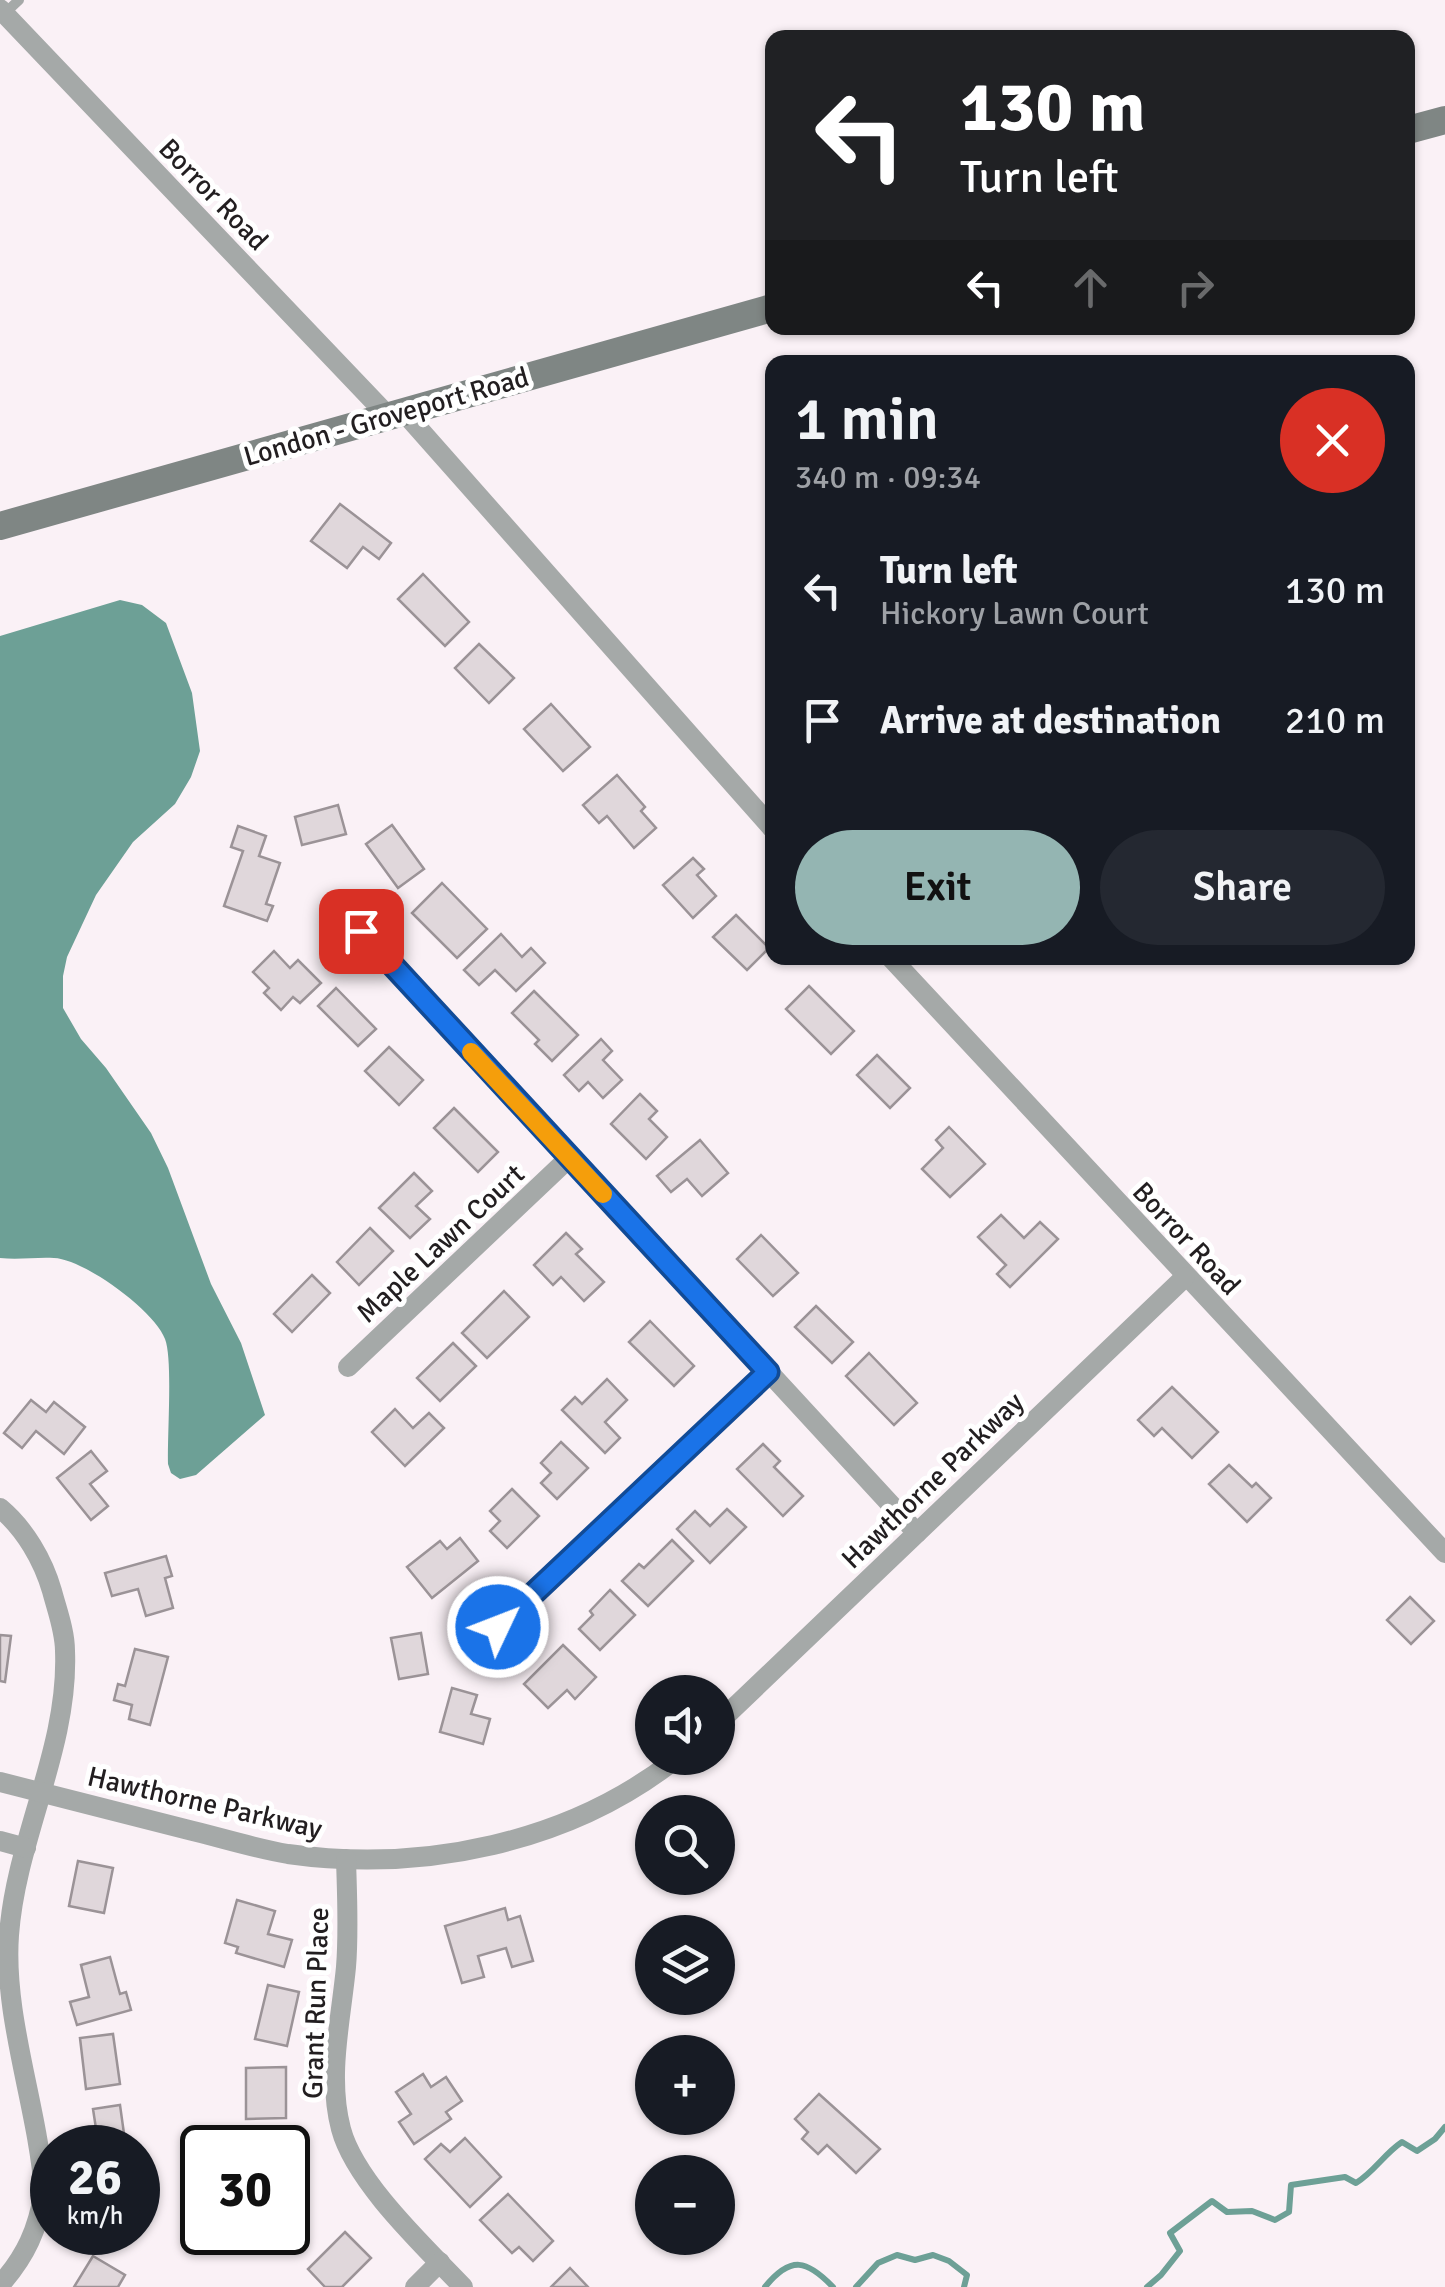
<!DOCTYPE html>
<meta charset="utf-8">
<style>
:root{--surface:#171b24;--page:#242831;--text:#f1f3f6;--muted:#9ea1a6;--accent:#94b5b2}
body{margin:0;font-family:Signika,sans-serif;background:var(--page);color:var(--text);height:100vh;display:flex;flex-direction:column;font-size:38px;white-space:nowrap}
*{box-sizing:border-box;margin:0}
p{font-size:32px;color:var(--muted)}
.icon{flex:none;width:55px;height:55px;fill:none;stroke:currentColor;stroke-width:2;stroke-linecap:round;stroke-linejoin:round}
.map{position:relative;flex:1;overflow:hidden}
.panel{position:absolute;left:765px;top:355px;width:650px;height:610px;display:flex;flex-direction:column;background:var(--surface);border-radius:20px;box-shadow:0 2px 8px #0004}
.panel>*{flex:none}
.hud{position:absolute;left:765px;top:30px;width:650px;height:305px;border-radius:20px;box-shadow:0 2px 8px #0004;background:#202124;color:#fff;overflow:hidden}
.fabs{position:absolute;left:635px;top:1675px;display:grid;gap:20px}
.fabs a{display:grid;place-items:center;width:100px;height:100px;border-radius:50%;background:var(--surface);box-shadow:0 2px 8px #0004;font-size:50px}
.speed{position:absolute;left:30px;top:2125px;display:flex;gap:20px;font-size:50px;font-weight:700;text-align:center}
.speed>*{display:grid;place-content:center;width:130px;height:130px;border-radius:50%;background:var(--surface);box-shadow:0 2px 8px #0004;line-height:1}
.speed small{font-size:25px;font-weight:400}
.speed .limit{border:5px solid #111;border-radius:15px;background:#fff;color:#111}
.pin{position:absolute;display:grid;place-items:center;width:85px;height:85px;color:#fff;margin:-42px;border-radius:20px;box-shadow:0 5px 15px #0006}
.me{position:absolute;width:110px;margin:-55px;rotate:47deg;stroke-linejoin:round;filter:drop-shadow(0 0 8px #0008)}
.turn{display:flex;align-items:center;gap:35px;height:210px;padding:0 30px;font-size:45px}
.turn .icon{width:130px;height:130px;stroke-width:2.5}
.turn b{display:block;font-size:70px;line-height:85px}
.lanes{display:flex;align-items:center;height:95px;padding:0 30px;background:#0003;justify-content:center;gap:50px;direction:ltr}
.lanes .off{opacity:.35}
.round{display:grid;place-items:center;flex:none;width:105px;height:105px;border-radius:52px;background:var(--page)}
.head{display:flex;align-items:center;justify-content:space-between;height:170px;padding:0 30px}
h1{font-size:60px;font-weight:600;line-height:75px}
.cta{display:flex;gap:20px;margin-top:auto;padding:20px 30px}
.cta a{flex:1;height:115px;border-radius:60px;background:var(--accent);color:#111;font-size:40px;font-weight:600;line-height:115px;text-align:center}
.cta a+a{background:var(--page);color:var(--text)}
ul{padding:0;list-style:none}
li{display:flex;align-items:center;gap:30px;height:130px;padding:0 30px}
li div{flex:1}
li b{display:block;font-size:38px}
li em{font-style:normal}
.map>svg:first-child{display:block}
.water{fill:#6da096}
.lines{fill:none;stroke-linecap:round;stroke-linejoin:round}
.stream{stroke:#6da096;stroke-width:6}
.building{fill:#e0d7db;stroke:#9b9397;stroke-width:2.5}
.service{stroke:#a5a9a8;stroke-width:10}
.minor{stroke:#a5a9a8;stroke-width:20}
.secondary{stroke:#7f8684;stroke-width:28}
.route-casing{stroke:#114b97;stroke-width:25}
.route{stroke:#1a73e8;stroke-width:18}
.slow{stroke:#f59e0b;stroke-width:18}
.labels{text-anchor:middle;stroke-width:10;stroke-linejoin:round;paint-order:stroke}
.street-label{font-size:28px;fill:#221e20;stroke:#fff}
</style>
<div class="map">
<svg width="1445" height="2287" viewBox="0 0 1445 2287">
<rect width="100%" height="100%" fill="#faf1f6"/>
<path class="water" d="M120,600L142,605L166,623L192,693L200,751L191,777L175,804L133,842L96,895L67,957L63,976V1008L81,1039L106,1068L151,1133L168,1168L211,1284L241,1343L265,1415L196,1475L180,1479L171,1473L168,1464C167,1437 173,1359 165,1339C155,1311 84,1259 54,1258C36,1257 19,1260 0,1258V636Z"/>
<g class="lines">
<g class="stream">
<path d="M765,2287C791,2255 807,2260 833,2287"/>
<polyline points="856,2287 878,2263 897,2255 915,2260 933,2255 949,2261 967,2275 964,2287"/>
<path d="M1147,2287L1161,2275L1180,2251L1170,2233L1212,2201L1227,2212L1252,2211L1275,2220L1289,2212L1291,2185L1345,2177L1356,2183C1375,2171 1384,2154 1402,2142L1417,2151L1435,2139L1445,2127"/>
</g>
</g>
<g class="building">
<polygon points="340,504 391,543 379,559 363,547 347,568 311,541"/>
<polygon points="423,574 469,622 445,646 398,599"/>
<polygon points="479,644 514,678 489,703 455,668"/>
<polygon points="551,704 590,747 563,771 524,729"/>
<polygon points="617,775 645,807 641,811 656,828 634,848 607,816 599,823 583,805"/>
<polygon points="338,805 346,834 302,845 295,817"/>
<polygon points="392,825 424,869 398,888 366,844"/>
<polygon points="238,826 266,836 259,856 280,863 266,904 273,906 267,921 224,906 243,851 231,847"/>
<polygon points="693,858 704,869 697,875 716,896 693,918 663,885"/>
<polygon points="442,883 487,929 457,958 412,913"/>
<polygon points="736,915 769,948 747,970 713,937"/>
<polygon points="501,934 522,957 531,948 545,963 516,991 495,970 479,985 464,970"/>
<polygon points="274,951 290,968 298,960 321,983 300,1003 293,997 281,1010 264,993 269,988 253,972"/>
<polygon points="809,986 854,1031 831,1054 786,1009"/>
<polygon points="336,988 376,1029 358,1046 318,1006"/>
<polygon points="534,991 578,1035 552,1061 535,1044 539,1040 512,1013"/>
<polygon points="601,1039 612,1051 603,1060 622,1080 603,1098 588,1082 579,1091 564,1075"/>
<polygon points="389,1047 423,1080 399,1105 365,1071"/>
<polygon points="877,1055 910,1088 890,1108 857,1075"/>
<polygon points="640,1094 657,1111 649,1119 667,1137 646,1159 611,1124"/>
<polygon points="454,1108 498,1152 478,1172 434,1128"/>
<polygon points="949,1127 985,1164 950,1197 922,1169 943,1148 936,1140"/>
<polygon points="700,1140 728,1173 702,1196 687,1179 671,1192 657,1176"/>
<polygon points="414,1173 432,1191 416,1206 430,1219 410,1238 379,1208"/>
<polygon points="1001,1215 1024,1238 1040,1222 1058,1239 1010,1287 997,1274 1006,1265 978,1237"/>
<polygon points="370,1228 393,1251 359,1285 337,1262"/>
<polygon points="566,1233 582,1249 576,1254 604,1282 584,1301 561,1277 553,1285 534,1265"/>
<polygon points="761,1235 798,1273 773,1296 737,1259"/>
<polygon points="312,1275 330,1293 292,1332 274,1314"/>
<polygon points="504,1291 529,1317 487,1358 462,1333"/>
<polygon points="816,1306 853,1342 832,1363 795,1327"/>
<polygon points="650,1321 694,1366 674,1386 629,1342"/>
<polygon points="453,1343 476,1366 440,1401 417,1378"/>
<polygon points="869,1353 917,1403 894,1425 846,1376"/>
<polygon points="607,1379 627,1400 605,1422 620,1438 605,1453 562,1410 575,1397 582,1404"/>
<polygon points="1172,1387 1218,1432 1192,1458 1162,1428 1154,1436 1138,1420"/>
<polygon points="31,1400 46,1412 54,1402 85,1427 64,1454 36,1431 22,1448 4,1433"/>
<polygon points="395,1409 413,1428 429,1413 444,1428 405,1466 372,1432"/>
<polygon points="561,1442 588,1468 557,1499 541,1483 551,1473 541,1463"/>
<polygon points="763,1444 780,1461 774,1467 803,1496 783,1516 737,1469"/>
<polygon points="91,1451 107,1471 90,1484 108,1506 91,1520 57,1478"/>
<polygon points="1229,1465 1252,1487 1256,1483 1271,1498 1247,1522 1209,1484"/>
<polygon points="512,1489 539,1516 507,1548 490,1531 500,1521 490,1511"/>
<polygon points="727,1509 746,1527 710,1563 677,1529 695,1511 710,1526"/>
<polygon points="460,1538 478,1561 432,1598 407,1567 440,1541 447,1549"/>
<polygon points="672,1540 693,1561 648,1606 622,1581 639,1564 644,1568"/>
<polygon points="166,1556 172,1576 165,1578 173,1608 146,1616 138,1589 112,1596 105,1573"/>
<polygon points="610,1590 635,1615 600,1650 579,1629 593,1615 590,1611"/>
<polygon points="1410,1597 1434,1621 1411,1644 1387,1620"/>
<polygon points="421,1633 428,1674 399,1679 391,1638"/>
<polygon points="0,1635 11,1636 5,1682 0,1681"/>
<polygon points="563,1645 596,1677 575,1699 567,1690 548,1708 524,1684"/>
<polygon points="135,1649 168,1657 150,1725 129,1719 132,1705 114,1700 118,1684 125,1686"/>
<polygon points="452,1688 477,1695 471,1714 490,1719 483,1744 440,1732"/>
<polygon points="78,1861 113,1868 104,1913 69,1906"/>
<polygon points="237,1900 275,1911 268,1934 292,1940 284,1967 236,1953 238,1947 225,1943"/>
<polygon points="505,1908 508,1920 520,1916 533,1961 512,1967 506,1948 478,1956 484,1977 462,1983 445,1926"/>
<polygon points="110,1957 120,1994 126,1992 131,2010 77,2025 70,2002 89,1997 81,1965"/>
<polygon points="268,1985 299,1992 287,2046 255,2039"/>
<polygon points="113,2034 120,2084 86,2089 80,2038"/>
<polygon points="286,2067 286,2118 246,2119 246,2068"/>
<polygon points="423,2074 431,2087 446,2077 462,2101 446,2112 451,2119 414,2144 399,2122 411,2114 396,2092"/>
<polygon points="819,2094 880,2149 856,2173 827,2145 818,2154 802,2139 808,2132 795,2119"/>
<polygon points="120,2105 126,2148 99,2148 93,2109"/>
<polygon points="281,2128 306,2172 288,2183 288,2148 248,2148"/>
<polygon points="465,2138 501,2177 470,2207 425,2159 441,2144 450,2152"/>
<polygon points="508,2194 553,2241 533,2261 519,2247 512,2253 480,2220"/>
<polygon points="345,2232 371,2258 342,2287 325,2287 308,2269"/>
<polygon points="93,2256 125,2275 118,2287 74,2287"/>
<polygon points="570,2268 588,2287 551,2287"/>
</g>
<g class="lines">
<polyline class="service" points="5,13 19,0"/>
<g class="minor">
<polyline points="0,9 388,416"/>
<polyline points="403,411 772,828"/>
<polyline points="339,906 917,1533"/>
<polyline points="891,958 1445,1553"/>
<polyline points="348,1367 569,1158"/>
<path d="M0,1508C25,1529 43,1560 52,1591C57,1610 65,1631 65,1651C69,1748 16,1838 9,1935C3,2018 38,2107 44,2191C38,2229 26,2256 0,2285"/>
<polyline points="498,1627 768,1372"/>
<polyline points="718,1723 1185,1277"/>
<path d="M0,1782C62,1798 123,1813 185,1829C219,1837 253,1848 288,1854C423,1873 570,1843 677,1758"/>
<polyline points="0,1841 26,1848"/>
<path d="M346,1859C347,1895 349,1931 346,1967C341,2020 327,2076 341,2129C355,2182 425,2247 463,2287"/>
<polyline points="415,2287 440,2262"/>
</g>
<g class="secondary">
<polyline points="1408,130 1445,120"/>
<polyline points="0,526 772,308"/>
</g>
</g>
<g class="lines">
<defs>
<polyline id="route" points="361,931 768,1372 498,1627"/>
</defs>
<use href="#route" class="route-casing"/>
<use href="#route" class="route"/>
<polyline class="slow" points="471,1052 603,1194"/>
</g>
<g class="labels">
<g class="street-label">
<text transform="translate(214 194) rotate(46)" y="10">Borror Road</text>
<text transform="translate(386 416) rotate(-16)" y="10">London - Groveport Road</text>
<text transform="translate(1187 1238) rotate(47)" y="10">Borror Road</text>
<text transform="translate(440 1243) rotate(-43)" y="10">Maple Lawn Court</text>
<text transform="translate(932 1480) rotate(-44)" y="10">Hawthorne Parkway</text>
<text transform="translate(205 1802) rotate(13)" y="10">Hawthorne Parkway</text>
<text transform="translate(315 2003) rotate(-88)" y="10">Grant Run Place</text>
</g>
</g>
</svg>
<div class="fabs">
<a><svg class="icon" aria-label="sound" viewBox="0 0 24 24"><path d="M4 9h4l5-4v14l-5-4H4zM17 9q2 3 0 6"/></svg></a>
<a><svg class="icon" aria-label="search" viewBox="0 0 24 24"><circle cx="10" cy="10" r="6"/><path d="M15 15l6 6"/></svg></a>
<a><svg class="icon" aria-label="layers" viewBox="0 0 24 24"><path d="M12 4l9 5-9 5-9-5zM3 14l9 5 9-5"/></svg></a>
<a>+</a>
<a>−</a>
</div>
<div class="speed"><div>26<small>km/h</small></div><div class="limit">30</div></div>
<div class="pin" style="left:361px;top:931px;background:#d93025"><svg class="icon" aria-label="arrive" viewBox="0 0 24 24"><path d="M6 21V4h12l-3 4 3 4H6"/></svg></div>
<svg class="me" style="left:498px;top:1627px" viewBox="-20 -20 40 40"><circle r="17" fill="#1a73e8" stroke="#fff" stroke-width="3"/><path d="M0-11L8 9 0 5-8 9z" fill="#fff"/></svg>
<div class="hud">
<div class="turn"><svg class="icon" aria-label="left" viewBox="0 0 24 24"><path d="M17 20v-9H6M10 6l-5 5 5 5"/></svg><div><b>130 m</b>Turn left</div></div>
<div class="lanes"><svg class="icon" aria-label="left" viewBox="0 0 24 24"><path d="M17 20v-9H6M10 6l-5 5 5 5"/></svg><svg class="icon off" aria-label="ahead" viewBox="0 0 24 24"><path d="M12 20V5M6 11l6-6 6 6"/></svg><svg class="icon off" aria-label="right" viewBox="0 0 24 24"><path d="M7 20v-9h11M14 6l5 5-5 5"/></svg></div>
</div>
<section class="panel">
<div class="head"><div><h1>1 min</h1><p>340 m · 09:34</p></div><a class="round" style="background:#d93025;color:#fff"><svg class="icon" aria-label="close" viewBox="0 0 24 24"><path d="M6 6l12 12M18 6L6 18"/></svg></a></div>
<ul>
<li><svg class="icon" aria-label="left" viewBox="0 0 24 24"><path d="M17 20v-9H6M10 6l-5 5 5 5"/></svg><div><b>Turn left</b><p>Hickory Lawn Court</p></div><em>130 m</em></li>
<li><svg class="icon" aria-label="arrive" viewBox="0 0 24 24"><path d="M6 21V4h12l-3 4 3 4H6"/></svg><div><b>Arrive at destination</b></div><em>210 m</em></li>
</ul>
<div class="cta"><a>Exit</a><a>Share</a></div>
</section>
</div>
